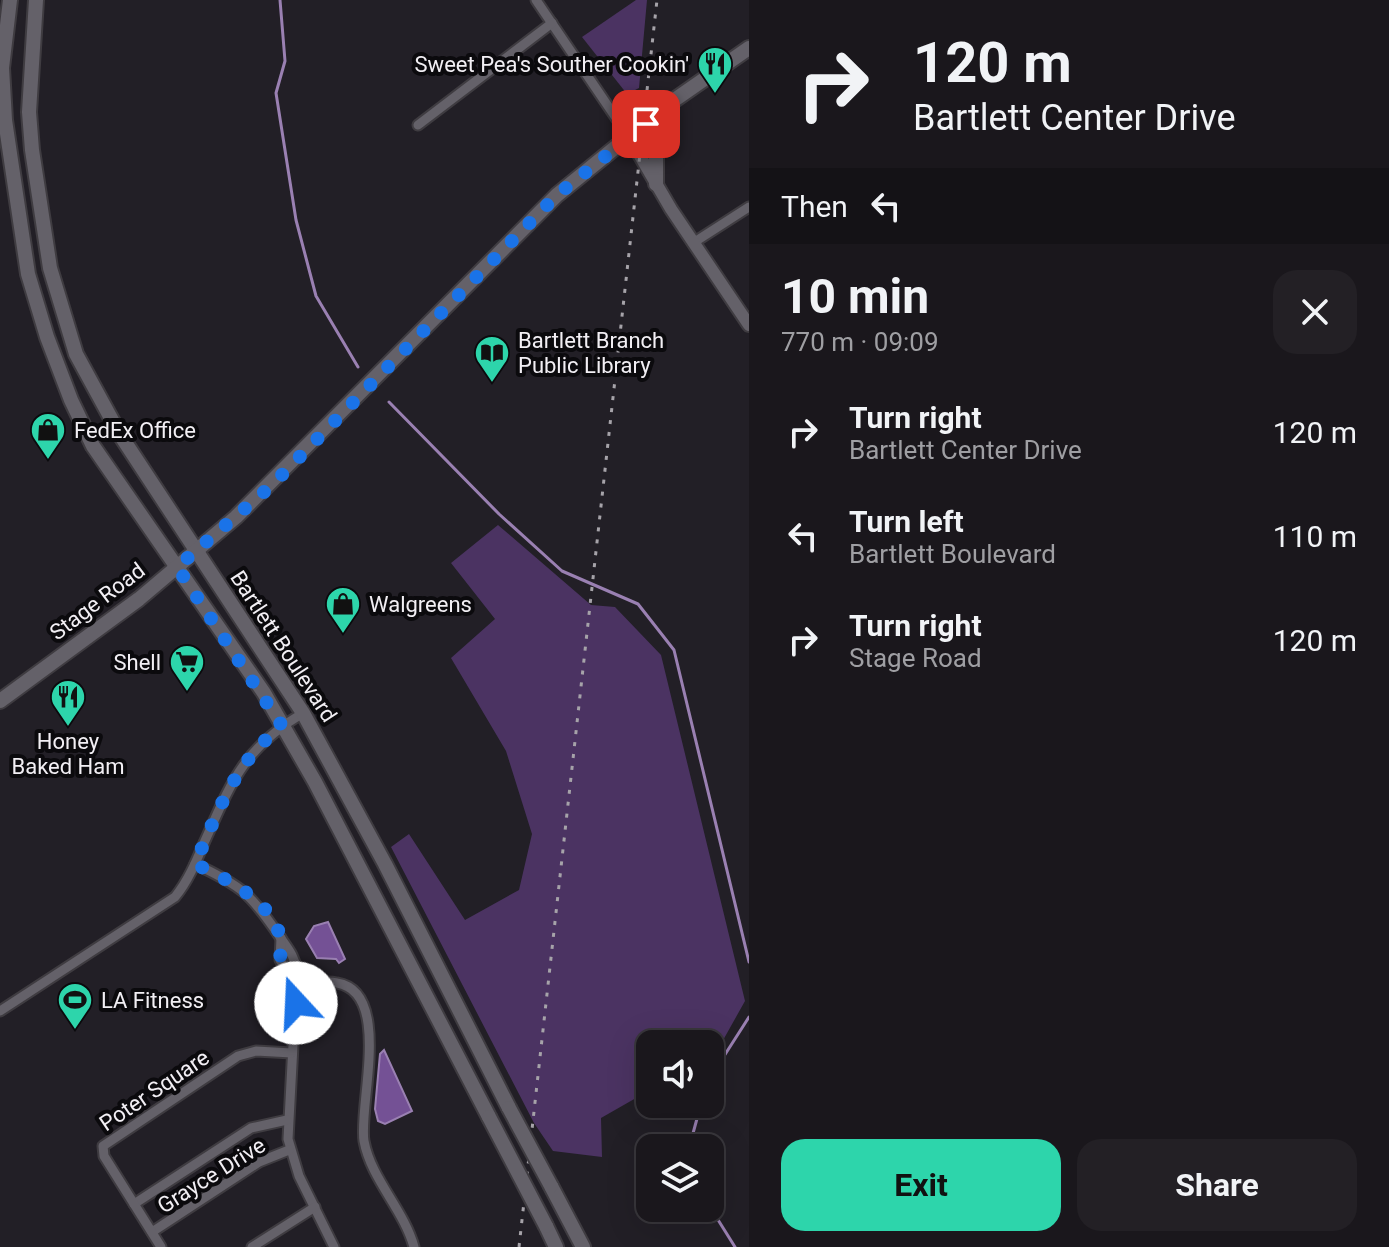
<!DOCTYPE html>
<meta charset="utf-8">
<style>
:root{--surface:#1a171c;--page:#232025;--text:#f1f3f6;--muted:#9f9fa3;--line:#38363b;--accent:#2dd5ab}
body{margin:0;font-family:Roboto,sans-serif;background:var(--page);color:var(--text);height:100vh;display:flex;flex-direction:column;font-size:30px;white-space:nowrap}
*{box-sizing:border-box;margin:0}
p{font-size:26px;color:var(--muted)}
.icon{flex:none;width:44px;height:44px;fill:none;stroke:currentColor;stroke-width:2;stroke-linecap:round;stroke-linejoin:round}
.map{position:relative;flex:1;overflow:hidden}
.side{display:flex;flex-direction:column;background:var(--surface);width:640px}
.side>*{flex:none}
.guide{background:#1a171c;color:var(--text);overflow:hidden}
.tools{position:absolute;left:636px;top:1030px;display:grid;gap:16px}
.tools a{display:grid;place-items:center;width:88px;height:88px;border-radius:16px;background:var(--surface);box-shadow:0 8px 32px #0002,0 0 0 2px var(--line);font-size:40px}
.pin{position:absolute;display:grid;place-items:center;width:68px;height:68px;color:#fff;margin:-34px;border-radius:16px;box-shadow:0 4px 12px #0006}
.me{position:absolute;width:88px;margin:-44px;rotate:340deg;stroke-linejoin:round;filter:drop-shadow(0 0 6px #0008)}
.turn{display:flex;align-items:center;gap:28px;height:168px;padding:0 32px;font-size:36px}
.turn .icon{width:104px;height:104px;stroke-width:2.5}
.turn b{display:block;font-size:56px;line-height:68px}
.then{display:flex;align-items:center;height:76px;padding:0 32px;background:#0003;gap:16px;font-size:30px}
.round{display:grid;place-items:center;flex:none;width:84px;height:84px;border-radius:24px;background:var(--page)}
.overview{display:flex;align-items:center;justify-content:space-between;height:136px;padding:0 32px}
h1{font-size:48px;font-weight:700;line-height:60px}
.primary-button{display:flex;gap:16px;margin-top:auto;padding:16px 32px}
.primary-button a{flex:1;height:92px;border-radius:24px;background:var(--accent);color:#111;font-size:32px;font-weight:700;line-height:92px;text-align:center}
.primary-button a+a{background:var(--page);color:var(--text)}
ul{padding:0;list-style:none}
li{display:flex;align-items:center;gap:24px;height:104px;padding:0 32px}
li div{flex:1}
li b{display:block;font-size:30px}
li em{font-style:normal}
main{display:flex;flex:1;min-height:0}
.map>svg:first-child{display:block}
.green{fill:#4b3362}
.water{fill:#745195;stroke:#9a80b2;stroke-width:2}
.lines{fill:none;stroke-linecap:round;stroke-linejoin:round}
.stream{stroke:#9a80b2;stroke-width:3}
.minor-casing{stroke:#3f3c41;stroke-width:13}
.tertiary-casing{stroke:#3f3c41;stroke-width:16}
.secondary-casing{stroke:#3f3c41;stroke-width:18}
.minor{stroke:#646169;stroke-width:9}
.tertiary{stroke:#646169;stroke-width:12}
.secondary{stroke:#646169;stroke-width:14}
.rail{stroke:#a6a3a9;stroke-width:3;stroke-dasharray:4 8;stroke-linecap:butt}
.secondary-bridge-casing{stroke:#3f3c41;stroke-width:18;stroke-linecap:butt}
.secondary-bridge{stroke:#646169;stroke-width:14}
.route{stroke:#1a73e8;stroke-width:14;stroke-dasharray:0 25.2}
.labels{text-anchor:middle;stroke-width:8;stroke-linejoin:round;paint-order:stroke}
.poi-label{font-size:22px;fill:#f2eff4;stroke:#0b0a0d;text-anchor:start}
.street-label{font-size:22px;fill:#f2eff4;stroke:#0b0a0d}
</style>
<main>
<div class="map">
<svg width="749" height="1247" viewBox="0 0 749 1247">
<rect width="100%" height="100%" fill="#221f26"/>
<g class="green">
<polygon points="636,0 647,0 639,88 627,94 582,37"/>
<polygon points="498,525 591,605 615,607 661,655 745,1001 717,1051 710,1055 710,1044 650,1044 650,1090 601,1118 602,1157 553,1151 534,1123 391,847 409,834 465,920 519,890 532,834 506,751 451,658 495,619 451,563"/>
</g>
<g class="water">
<polygon points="328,922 345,959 339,963 336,959 317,958 306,939 314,926"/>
<polygon points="384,1050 412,1111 385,1124 378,1121 375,1109 380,1054"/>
</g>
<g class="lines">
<g class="stream">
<polyline points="280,0 285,61 276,93 296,220 316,296 358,367"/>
<polyline points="389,402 499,514 562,571 638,604 674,650 749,962"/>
<polyline points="710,1078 749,1017"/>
<polyline points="689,1148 701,1104"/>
<polyline points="710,1207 735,1247"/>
</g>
<defs>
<g id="minor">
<polyline points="536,0 629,137"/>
<polyline points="418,125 552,23"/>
<polyline points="693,243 749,207"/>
<path d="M195,864C242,886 251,894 280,937C288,949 294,955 297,970L288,1139L299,1176L334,1247"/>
<polyline points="281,938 280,960 294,984"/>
<path d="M294,988C308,985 323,980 337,983C393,992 358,1107 364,1141C371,1179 404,1210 414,1247"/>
<path d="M0,1011L175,897C188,881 196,862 204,843C232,781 243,749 303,713"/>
<polyline points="134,1204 251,1128 287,1120"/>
<polyline points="152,1232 259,1162 289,1150"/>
<polyline points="161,1247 104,1156 103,1146 238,1056 256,1051 292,1053"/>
<polyline points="252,1247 315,1207"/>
</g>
<polyline id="tertiary" points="629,137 671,209 749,325"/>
<g id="secondary">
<polyline points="10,0 2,68 5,120 28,274 47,337 71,400 93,446 264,693 315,782 489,1117"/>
<polyline points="36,0 29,112 32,150 50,268 76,354 119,433 303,713 385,864 509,1108"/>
<polyline points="656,184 656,154 670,103"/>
<polyline points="0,701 139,599 236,517 557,195 670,103 749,48"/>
<polyline points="551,1186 583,1247"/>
<polyline points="546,1226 556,1247"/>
</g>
</defs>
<use href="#minor" class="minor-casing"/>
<use href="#tertiary" class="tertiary-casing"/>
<use href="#secondary" class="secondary-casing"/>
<use href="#minor" class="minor"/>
<use href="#tertiary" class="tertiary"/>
<use href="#secondary" class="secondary"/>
<polyline class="rail" points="519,1247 657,0"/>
<defs>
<g id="secondary-bridge">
<polyline points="509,1108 551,1186"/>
<polyline points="489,1117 546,1226"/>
</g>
</defs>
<use href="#secondary-bridge" class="secondary-bridge-casing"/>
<use href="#secondary-bridge" class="secondary-bridge"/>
</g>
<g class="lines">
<path class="route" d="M296,1003C294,982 287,981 282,964C279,955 281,948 280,939C276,903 223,877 195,864C218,812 235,761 282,726L177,567L271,486L557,195L646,124"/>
</g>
<defs>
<symbol id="restaurant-pin" viewBox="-11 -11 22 30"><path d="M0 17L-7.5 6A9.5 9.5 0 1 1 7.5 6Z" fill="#2dd5ab" stroke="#0b0a0d"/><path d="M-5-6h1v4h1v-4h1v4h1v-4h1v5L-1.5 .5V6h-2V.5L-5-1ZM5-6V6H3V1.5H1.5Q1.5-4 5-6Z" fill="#111"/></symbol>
<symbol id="library-pin" viewBox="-11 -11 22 30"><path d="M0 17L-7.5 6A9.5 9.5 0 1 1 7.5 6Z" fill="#2dd5ab" stroke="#0b0a0d"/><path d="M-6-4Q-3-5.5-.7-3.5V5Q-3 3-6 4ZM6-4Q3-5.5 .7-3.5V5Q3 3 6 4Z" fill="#111"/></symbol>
<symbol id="shop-pin" viewBox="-11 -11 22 30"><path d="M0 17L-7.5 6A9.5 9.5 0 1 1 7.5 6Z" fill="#2dd5ab" stroke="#0b0a0d"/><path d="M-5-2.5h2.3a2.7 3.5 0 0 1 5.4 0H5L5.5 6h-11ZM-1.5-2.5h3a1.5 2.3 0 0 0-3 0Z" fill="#111"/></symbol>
<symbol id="supermarket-pin" viewBox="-11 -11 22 30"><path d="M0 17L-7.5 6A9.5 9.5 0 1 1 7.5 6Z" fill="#2dd5ab" stroke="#0b0a0d"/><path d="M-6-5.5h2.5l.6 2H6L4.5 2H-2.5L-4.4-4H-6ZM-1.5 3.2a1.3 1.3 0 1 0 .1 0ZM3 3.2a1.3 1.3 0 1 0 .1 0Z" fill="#111"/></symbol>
<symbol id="stadium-pin" viewBox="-11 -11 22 30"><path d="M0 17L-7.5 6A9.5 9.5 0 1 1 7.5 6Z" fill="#2dd5ab" stroke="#0b0a0d"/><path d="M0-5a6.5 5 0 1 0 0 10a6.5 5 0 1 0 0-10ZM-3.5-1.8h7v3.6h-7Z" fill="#111"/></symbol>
</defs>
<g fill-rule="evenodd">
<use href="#restaurant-pin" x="695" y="44" width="40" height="54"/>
<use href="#library-pin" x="472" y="333" width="40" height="54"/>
<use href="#shop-pin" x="28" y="410" width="40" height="54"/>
<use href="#shop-pin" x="323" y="584" width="40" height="54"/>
<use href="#supermarket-pin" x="167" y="642" width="40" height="54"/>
<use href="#restaurant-pin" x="48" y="677" width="40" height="54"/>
<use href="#stadium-pin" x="55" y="980" width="40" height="54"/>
</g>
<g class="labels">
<g class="poi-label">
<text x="689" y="72" text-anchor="end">Sweet Pea's Souther Cookin'</text>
<text x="518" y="348">Bartlett Branch<tspan x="518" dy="25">Public Library</tspan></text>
<text x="74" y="438">FedEx Office</text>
<text x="369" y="612">Walgreens</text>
<text x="161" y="670" text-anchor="end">Shell</text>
<text x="68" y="749" text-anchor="middle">Honey<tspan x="68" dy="25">Baked Ham</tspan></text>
<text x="101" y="1008">LA Fitness</text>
</g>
<g class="street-label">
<text transform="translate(97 601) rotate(-37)" y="8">Stage Road</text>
<text transform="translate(284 646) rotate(57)" y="8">Bartlett Boulevard</text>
<text transform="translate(154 1090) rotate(-34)" y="8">Poter Square</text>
<text transform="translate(211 1175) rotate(-32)" y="8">Grayce Drive</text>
</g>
</g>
</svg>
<div class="tools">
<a><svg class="icon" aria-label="sound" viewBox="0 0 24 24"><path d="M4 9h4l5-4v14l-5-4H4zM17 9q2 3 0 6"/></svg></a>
<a><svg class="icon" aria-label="layers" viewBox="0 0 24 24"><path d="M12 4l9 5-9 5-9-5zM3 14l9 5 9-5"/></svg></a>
</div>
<div class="pin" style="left:646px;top:124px;background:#d93025"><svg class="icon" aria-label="arrive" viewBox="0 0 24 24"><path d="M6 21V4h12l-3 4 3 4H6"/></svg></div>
<svg class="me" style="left:296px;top:1003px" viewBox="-20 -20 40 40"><circle r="19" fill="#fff"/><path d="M0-13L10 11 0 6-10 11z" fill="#1a73e8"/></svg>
</div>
<section class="side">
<div class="guide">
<div class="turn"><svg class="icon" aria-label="right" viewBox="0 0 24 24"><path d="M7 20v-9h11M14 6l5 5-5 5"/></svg><div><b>120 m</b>Bartlett Center Drive</div></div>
<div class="then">Then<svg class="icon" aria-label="left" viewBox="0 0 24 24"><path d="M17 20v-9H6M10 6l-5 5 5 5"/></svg></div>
</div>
<div class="overview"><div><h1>10 min</h1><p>770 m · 09:09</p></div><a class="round"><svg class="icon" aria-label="close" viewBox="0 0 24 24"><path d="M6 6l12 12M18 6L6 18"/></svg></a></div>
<ul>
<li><svg class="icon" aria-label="right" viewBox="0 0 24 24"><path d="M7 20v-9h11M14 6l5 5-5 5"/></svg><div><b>Turn right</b><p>Bartlett Center Drive</p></div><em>120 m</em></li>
<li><svg class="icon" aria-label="left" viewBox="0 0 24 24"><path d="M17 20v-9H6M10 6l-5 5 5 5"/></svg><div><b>Turn left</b><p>Bartlett Boulevard</p></div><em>110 m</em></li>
<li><svg class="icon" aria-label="right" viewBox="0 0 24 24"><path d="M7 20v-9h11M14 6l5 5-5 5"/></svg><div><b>Turn right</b><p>Stage Road</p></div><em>120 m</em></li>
</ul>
<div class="primary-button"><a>Exit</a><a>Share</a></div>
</section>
</main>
